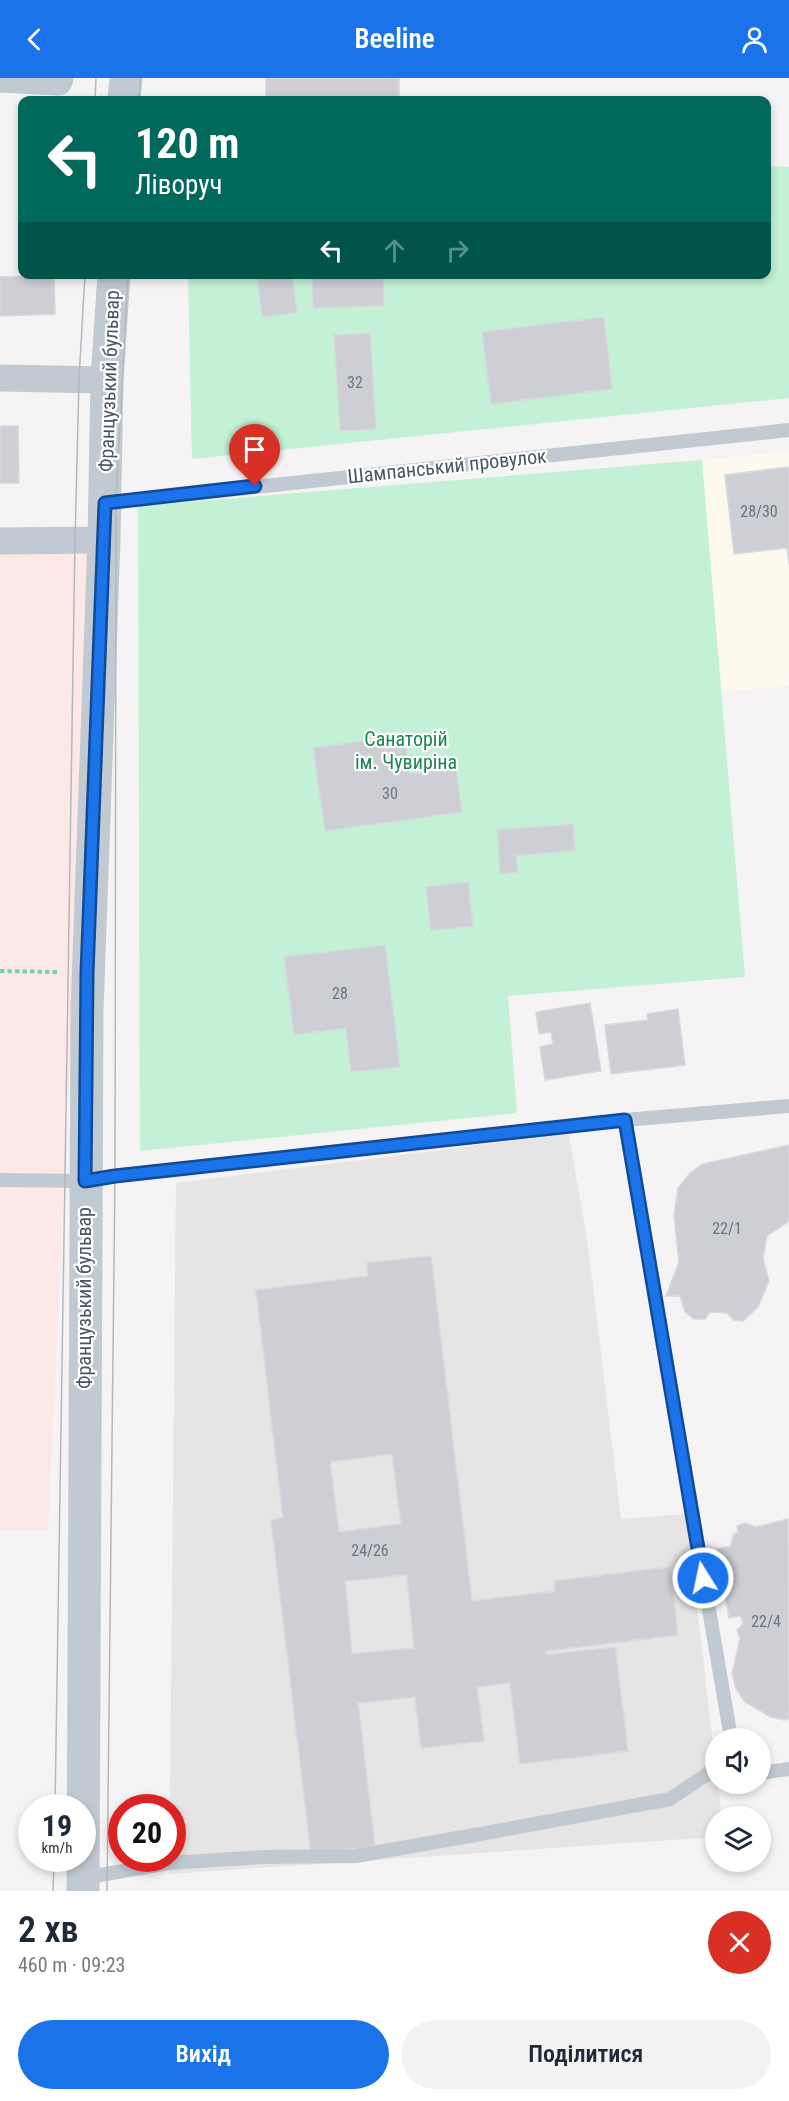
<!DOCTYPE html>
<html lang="uk">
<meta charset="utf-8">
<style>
:root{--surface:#fff;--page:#f2f2f3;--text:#1f2937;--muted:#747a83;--accent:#1a73e8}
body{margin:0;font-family:"Roboto Condensed",sans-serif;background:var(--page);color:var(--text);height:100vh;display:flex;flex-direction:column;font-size:22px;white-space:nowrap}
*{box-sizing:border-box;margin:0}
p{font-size:20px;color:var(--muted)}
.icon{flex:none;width:33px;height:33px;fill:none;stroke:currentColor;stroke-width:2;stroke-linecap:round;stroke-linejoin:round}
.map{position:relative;height:1813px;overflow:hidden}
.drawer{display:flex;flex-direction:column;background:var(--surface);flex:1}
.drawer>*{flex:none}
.hud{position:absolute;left:18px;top:18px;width:753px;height:183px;border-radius:12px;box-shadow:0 3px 9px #0003;background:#00695c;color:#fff;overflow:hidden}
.fabs{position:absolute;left:705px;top:1650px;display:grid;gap:12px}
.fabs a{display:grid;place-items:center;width:66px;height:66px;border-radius:50%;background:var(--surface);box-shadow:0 3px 9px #0003;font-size:30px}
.speed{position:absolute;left:18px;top:1716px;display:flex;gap:12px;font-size:30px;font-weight:700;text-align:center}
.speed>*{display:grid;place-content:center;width:78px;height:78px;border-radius:50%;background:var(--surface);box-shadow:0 3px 9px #0003;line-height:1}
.speed small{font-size:15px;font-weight:400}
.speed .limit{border:9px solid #d22;background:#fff;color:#111}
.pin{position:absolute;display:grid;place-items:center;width:51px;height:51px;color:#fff;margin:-62px -26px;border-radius:50% 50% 50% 0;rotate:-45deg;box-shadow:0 0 6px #0007}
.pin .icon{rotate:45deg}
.me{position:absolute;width:66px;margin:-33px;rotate:350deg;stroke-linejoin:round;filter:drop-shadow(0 0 4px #0008)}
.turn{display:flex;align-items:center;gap:21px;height:126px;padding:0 18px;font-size:27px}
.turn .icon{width:78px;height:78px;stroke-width:2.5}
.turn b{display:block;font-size:42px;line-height:51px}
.lanes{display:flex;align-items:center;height:57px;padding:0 18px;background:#0003;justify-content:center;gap:30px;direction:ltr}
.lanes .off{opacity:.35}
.round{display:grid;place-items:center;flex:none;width:63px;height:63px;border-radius:32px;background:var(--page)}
.headline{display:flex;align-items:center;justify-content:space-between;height:102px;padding:0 18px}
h1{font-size:36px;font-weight:600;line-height:45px}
.action{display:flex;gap:12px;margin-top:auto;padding:12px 18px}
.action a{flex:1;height:69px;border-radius:36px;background:var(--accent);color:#fff;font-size:24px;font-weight:600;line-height:69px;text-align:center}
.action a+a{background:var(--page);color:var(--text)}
header{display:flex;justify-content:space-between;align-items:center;height:78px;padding:0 18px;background:var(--accent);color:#fff;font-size:27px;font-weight:600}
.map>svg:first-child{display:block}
.commercial{fill:#fdf9ef}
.education{fill:#e6e4e5}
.medical{fill:#fce8e6}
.green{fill:#c3f1d5}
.building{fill:#cdcfd5;stroke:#d7d9de;stroke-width:1.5;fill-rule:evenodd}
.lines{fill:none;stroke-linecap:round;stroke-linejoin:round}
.path{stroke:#7ad0a6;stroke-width:4;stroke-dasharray:4.5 3;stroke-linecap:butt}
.service{stroke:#c1cad2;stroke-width:14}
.minor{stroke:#c1cad2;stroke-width:27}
.tertiary{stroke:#c1cad2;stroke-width:33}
.tram{stroke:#b5b8bd;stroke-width:1.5}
.route-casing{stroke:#114b97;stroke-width:15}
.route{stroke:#1a73e8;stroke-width:10}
.labels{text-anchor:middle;stroke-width:4.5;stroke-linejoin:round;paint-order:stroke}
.number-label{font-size:16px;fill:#6b747e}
.street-label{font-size:20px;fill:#4a5661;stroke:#fff}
.park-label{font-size:20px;fill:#17864f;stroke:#fff}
</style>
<header><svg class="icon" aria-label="back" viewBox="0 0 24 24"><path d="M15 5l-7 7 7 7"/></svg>Beeline<svg class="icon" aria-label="person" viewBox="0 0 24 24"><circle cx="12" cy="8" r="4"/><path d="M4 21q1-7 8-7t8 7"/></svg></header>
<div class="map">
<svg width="789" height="1813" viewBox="0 0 789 1813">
<rect width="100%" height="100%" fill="#f5f3f3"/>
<polygon class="commercial" points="789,373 789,608 722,614 702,382"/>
<polygon class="education" points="569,1056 588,1168 621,1441 686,1436 715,1683 716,1706 718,1706 722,1738 716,1738 715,1759 169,1796 169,1781 172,1780 172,1730 170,1729 176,1105"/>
<polygon class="medical" points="0,470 93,470 48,1452 0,1451"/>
<g class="green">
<polygon points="767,88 789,89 789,320 192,381 188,197 766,196"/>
<polygon points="702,382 745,899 508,918 517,1035 140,1073 138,428"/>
</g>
<g class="building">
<rect x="266" y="0" width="133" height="22"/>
<polygon points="257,196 292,196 297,235 262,239"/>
<polygon points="312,196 383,196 384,228 313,230"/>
<polygon points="54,197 55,236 0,238 0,199"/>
<polygon points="604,239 612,311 491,326 482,254"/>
<polygon points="370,255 376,351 340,353 334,257"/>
<polygon points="0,348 18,348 19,405 0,405"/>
<polygon points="789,389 789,486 787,470 734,476 725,397"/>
<polygon points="404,657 410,696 456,690 462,734 325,753 313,670"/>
<polygon points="573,746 575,772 516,778 518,794 500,796 497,752"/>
<polygon points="468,804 473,848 431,853 426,809"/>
<polygon points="385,867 400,989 351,994 346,950 294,957 284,879"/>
<polygon points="590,925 601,993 545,1002 540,969 553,966 551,954 539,956 536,934"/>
<polygon points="678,931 685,987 611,996 605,947 648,942 647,936"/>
<polygon points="789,1067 789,1143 767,1158 763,1180 769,1203 758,1229 743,1243 734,1242 727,1235 710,1234 705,1241 694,1241 685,1234 680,1218 666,1218 679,1184 674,1138 678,1110 690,1095 703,1086"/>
<path d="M431,1178L472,1523L555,1513L554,1503L670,1489L678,1557L546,1573V1577L615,1569L628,1673L520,1686L510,1605L477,1609L484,1663L421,1670L415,1619L358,1625L375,1768L311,1776L271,1442L283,1440L256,1212L368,1198L367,1185ZM392,1376L401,1446L339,1454L330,1384ZM407,1497L414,1570L352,1576L345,1503Z"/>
<polygon points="788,1441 789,1641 784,1642 771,1639 745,1624 736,1611 732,1596 740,1560 737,1552 743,1546 741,1538 729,1540 717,1471 731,1468 733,1457 738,1454 737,1448 745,1445 756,1449"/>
</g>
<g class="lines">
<polyline class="path" points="0,893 59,894"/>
<g class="service">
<polyline points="105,425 789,352"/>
<polyline points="625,1042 731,1660"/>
<polyline points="0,1102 85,1103 115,1098 625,1042 789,1028"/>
<polyline points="760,1695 789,1691"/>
<polyline points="83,1800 169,1785 263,1779 356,1778 475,1757 670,1721 706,1697 716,1687"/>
</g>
<g class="minor">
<polyline points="0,1 59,4 60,0"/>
<polyline points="0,300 107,302"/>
<polyline points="0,463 104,462"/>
</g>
<g class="tertiary">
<polyline points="124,22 126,0"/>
<polyline points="83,1813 87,932 104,462 107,302 114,196"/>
</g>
<g class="tram">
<polyline points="95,22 96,0"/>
<polyline points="139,22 140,0"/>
<polyline points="55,1730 75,463 79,301 85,196"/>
<polyline points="53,1813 54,1780"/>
<polyline points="107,1813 115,1098 116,423 128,196"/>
</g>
</g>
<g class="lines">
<defs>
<polyline id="route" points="255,408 105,425 87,895 85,1103 115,1098 625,1042 703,1500"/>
</defs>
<use href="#route" class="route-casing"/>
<use href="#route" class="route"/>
</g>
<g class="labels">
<g class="number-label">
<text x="355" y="310">32</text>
<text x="759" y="439">28/30</text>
<text x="390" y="721">30</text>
<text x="340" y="921">28</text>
<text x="727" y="1156">22/1</text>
<text x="370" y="1478">24/26</text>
<text x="766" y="1549">22/4</text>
</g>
<g class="street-label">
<text transform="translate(109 303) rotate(-88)" y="7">Французький бульвар</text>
<text transform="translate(447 388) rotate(-6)" y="7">Шампанський провулок</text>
<text transform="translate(84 1220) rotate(-90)" y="7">Французький бульвар</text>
</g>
<g class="park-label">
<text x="406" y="668">Санаторій<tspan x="406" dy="23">ім. Чувиріна</tspan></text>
</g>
</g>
</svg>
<div class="fabs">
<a><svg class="icon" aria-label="sound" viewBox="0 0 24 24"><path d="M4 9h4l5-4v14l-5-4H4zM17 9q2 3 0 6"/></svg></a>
<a><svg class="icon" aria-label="layers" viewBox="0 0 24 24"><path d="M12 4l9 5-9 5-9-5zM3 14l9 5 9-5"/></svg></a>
</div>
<div class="speed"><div>19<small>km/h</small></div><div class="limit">20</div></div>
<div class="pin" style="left:255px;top:408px;background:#d93025"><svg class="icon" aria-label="arrive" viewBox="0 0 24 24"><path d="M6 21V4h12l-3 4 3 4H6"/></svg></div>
<svg class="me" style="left:703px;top:1500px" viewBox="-20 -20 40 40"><circle r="17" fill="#1a73e8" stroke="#fff" stroke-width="3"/><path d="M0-11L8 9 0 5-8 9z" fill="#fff"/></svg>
<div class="hud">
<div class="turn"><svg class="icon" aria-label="left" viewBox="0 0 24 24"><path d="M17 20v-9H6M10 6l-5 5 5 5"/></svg><div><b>120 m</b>Ліворуч</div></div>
<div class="lanes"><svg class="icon" aria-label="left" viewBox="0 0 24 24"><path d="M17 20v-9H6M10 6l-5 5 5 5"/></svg><svg class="icon off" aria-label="ahead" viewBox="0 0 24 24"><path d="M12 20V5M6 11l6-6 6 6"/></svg><svg class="icon off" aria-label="right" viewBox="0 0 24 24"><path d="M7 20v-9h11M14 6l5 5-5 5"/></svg></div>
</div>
</div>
<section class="drawer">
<div class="headline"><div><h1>2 хв</h1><p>460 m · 09:23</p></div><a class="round" style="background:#d93025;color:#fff"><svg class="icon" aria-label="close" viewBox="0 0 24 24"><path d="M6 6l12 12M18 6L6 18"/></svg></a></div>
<div class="action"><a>Вихід</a><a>Поділитися</a></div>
</section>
